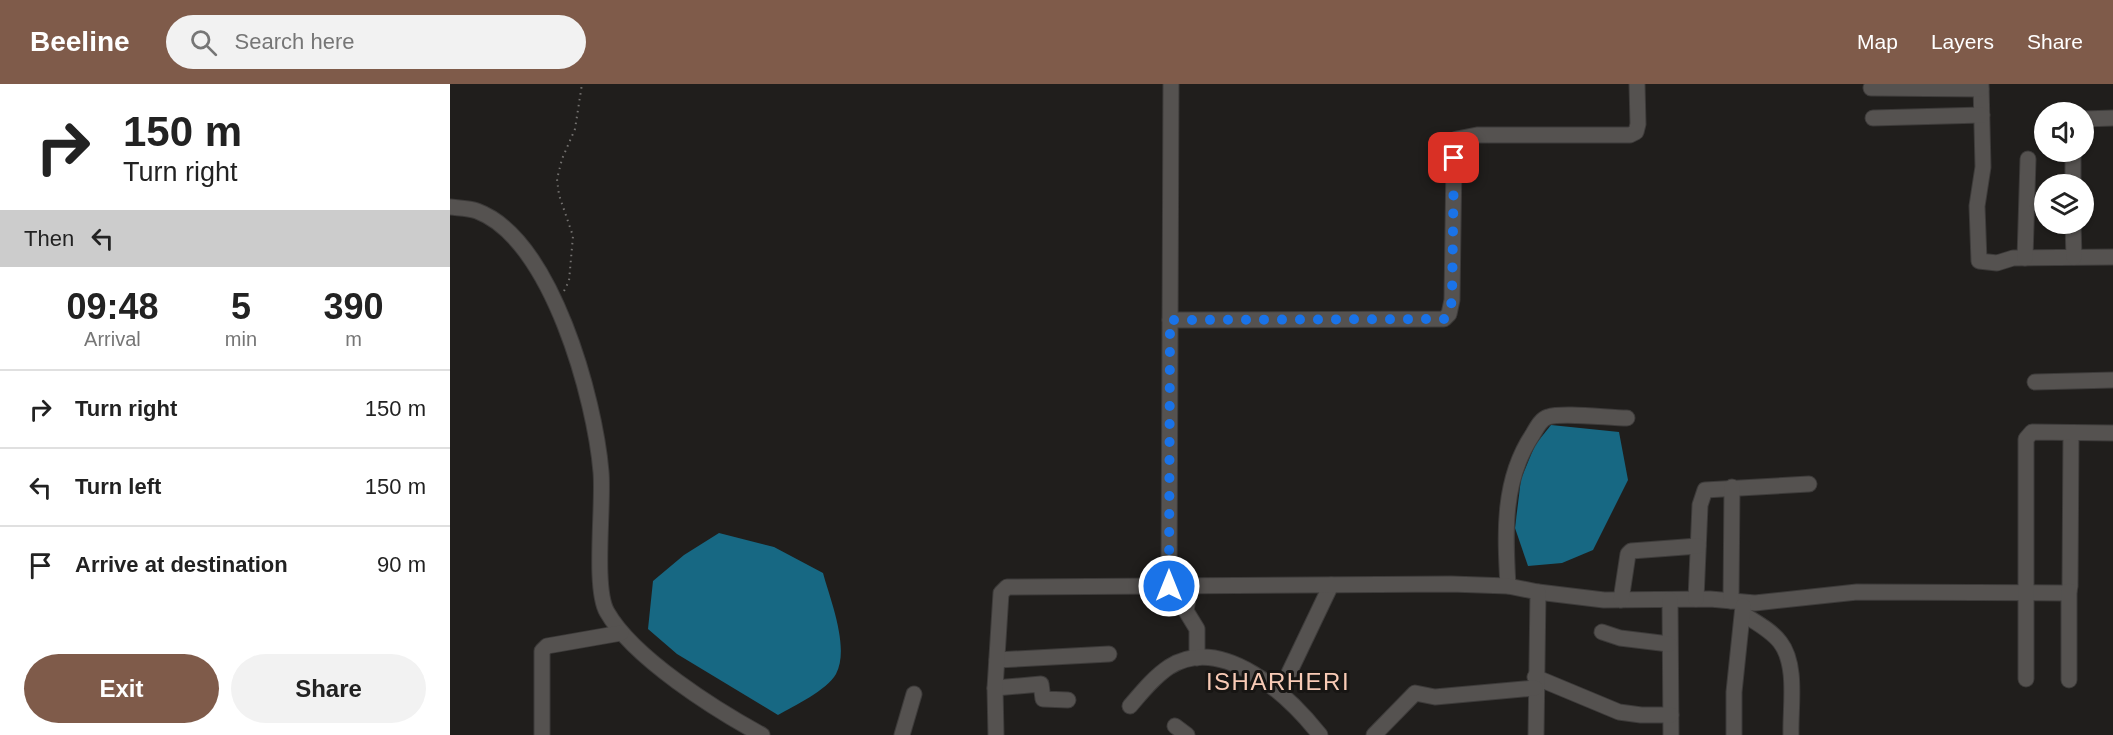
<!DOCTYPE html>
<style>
:root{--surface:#fff;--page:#f2f2f2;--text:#222;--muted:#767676;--line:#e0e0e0;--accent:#7f5b4a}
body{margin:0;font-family:Arial,sans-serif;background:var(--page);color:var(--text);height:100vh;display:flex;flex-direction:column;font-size:22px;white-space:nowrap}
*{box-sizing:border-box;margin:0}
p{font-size:20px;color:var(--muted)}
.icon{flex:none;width:33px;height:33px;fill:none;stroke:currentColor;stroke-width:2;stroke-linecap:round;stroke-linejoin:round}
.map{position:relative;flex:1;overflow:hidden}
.details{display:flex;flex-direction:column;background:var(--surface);width:450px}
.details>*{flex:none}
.banner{background:#fff;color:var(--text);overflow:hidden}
.buttons{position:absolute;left:1584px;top:18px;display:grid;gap:12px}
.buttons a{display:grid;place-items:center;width:60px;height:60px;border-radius:50%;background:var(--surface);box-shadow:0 2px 4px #0004;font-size:30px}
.pin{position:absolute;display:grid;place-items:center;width:51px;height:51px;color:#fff;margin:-26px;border-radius:12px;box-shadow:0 3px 9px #0006}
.me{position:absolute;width:66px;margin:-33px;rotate:0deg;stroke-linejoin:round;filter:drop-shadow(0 0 4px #0008)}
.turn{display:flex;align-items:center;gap:21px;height:126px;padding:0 24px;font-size:27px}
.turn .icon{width:78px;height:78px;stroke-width:2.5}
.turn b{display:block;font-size:42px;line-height:51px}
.then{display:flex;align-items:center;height:57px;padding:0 24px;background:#0003;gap:12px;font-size:22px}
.eta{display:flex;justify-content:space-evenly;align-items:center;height:102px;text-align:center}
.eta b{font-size:36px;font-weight:600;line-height:42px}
.cta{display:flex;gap:12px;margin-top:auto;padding:12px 24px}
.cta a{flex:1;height:69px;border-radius:36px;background:var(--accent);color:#fff;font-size:24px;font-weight:600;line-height:69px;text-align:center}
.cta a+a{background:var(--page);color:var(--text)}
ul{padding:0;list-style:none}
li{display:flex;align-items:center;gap:18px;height:78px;padding:0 24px;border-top:2px solid var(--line)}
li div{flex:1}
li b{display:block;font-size:22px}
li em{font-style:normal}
header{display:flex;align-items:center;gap:36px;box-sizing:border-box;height:84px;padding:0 30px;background:var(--accent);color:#fff}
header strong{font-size:28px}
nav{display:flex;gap:33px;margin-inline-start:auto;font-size:21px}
.search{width:420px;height:54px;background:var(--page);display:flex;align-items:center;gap:15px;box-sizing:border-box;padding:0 21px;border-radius:33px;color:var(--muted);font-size:22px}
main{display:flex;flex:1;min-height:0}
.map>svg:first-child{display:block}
.water{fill:#176883}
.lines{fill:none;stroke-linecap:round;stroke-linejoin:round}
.minor-casing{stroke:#3d3b3a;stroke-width:17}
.path{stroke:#747270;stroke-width:2;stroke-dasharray:1.5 4.5;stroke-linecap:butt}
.minor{stroke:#555250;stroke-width:15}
.route{stroke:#1a73e8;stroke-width:10;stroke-dasharray:0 18}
.labels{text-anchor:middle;stroke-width:6;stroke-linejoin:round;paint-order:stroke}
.quarter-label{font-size:24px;letter-spacing:1.5px;fill:#f8cab5;stroke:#171513}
</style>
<header>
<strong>Beeline</strong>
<div class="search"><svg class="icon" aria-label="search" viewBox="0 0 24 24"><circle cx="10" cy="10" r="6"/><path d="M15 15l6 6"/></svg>Search here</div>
<nav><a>Map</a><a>Layers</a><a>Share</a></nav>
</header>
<main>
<section class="details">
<div class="banner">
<div class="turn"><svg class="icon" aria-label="right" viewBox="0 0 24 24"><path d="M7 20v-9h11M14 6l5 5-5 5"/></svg><div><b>150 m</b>Turn right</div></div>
<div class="then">Then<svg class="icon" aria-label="left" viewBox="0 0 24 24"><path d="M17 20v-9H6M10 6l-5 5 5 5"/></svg></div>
</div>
<div class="eta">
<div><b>09:48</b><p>Arrival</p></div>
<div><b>5</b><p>min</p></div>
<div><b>390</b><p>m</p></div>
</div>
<ul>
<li><svg class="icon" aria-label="right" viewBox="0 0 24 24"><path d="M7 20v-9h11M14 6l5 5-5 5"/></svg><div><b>Turn right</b></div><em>150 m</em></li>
<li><svg class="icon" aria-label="left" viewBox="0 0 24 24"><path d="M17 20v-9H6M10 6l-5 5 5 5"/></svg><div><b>Turn left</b></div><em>150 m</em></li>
<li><svg class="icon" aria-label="arrive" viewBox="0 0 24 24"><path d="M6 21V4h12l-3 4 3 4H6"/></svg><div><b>Arrive at destination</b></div><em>90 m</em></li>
</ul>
<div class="cta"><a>Exit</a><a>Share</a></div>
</section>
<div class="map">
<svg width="1663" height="651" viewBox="0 0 1663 651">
<rect width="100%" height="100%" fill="#201e1c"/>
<g class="water">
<polygon points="1101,341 1169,348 1178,396 1143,466 1112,479 1078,482 1065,444 1071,395 1085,361"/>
<path d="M269,449L324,463L373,489C380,515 400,564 386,590C377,606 344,622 328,631L227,570L198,545L203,497L234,471Z"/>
</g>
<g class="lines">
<defs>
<g id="minor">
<polyline points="1531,0 1533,83 1527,122 1529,177 1547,179 1563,174 1663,173"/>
<polyline points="1421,4 1531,5"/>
<polyline points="1423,34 1532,31"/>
<polyline points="1634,35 1663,34"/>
<polyline points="1623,68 1623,100"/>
<path d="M0,123C8,124 19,124 27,127C102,155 145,316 151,388C154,420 143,504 157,528C183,574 266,626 312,651"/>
<polyline points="1623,140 1624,173"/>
<polyline points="1575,174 1578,75"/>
<polyline points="720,236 994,235 999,230 1002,216 1004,74 1007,55 1027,51 1180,51 1186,48 1188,40 1187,0"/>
<polyline points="1585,298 1663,296"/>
<polyline points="740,502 736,527 747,545 747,574"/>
<path d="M1058,502C1055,449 1052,396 1083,350C1087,343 1091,335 1098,333C1113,328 1159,334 1177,334"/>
<polyline points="719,503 721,0"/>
<polyline points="1088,508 1154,516 1260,515 1305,519 1407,508 1615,509 1619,507 1620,502 1621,349"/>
<polyline points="1246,515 1250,421 1255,406 1359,400"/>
<polyline points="1171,516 1178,470 1181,467 1248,462"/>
<polyline points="1220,516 1221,651"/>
<polyline points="1281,517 1282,403"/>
<path d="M1293,530C1305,538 1321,546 1330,558C1348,581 1340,624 1341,651"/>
<polyline points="1152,548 1170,554 1219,560"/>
<polyline points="547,576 659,570"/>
<polyline points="839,589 881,501"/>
<polyline points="1085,593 1169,628 1191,631 1221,631"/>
<polyline points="1576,595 1576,355 1582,348 1663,349"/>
<polyline points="1619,596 1619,507"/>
<polyline points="545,604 591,600 593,615 618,616"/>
<path d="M680,622C692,608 704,593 719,583C773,549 839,612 870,651"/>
<polyline points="725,642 737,651"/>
<polyline points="92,651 92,567 97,562 171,549"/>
<polyline points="452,651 464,610"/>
<polyline points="546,651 545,604 551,509 557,503 1001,500 1058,502 1088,508 1086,651"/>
<polyline points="924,651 965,609 985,613 1085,604"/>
<polyline points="1284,651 1284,608 1293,522"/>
</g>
</defs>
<use href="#minor" class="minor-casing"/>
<polyline class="path" points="114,207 119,197 123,152 109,111 107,95 112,75 125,45 132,0"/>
<use href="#minor" class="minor"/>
</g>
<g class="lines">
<polyline class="route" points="719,502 720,236 994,235 999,230 1002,216 1004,74"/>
</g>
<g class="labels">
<g class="quarter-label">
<text x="828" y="606">ISHARHERI</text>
</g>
</g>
</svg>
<div class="buttons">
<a><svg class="icon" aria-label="sound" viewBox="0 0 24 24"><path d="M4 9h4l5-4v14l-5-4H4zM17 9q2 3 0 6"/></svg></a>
<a><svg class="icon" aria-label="layers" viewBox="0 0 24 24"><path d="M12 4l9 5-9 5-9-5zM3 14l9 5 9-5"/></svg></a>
</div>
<div class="pin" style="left:1004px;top:74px;background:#d93025"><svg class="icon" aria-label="arrive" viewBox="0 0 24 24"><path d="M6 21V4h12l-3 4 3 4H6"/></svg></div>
<svg class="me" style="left:719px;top:502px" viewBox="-20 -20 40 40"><circle r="17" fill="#1a73e8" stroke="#fff" stroke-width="3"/><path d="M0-11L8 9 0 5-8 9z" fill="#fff"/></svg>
</div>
</main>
